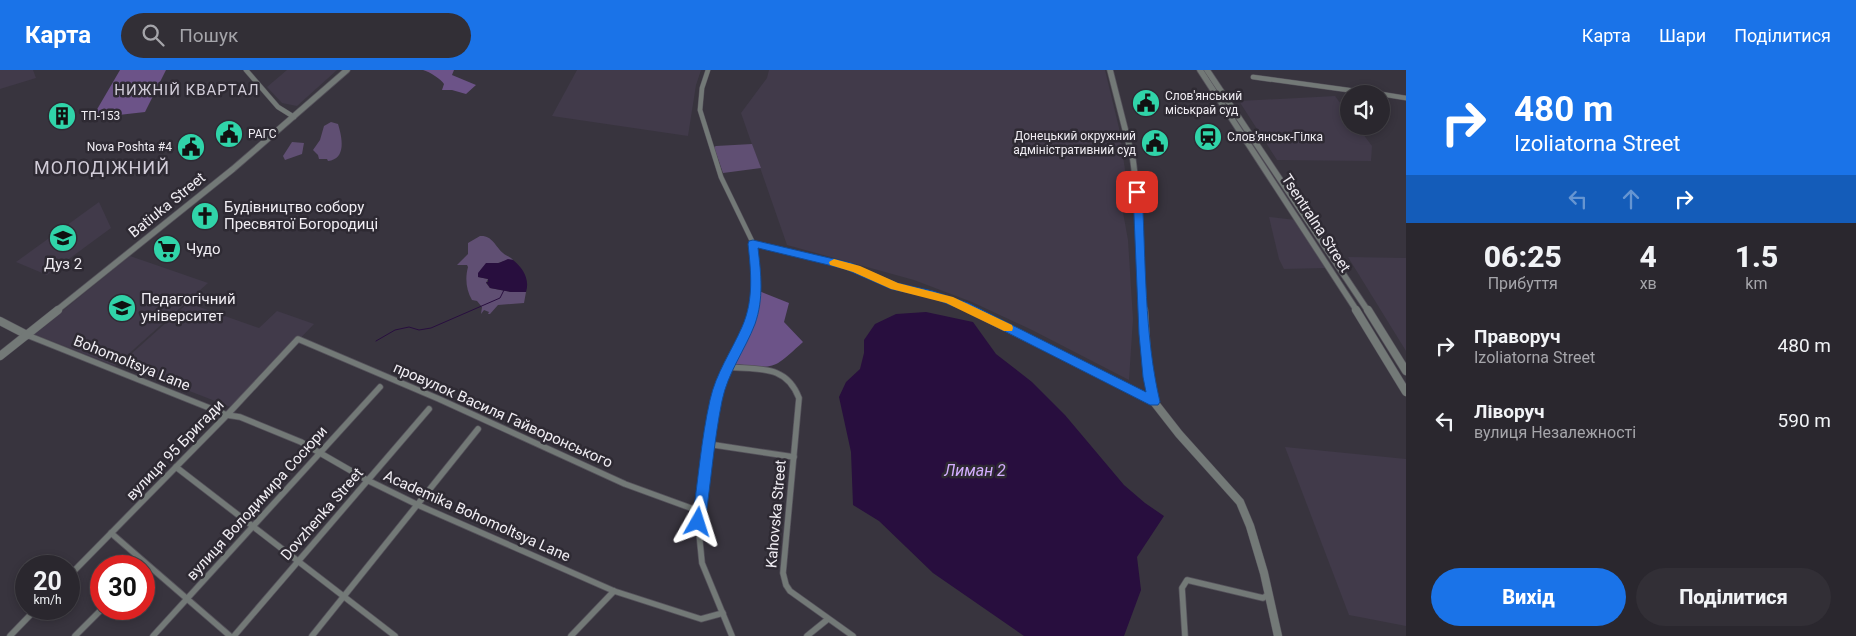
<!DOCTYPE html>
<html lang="uk">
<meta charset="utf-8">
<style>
:root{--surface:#2a272e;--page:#322f36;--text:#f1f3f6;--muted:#a5a5aa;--line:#46444a;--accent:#1a73e8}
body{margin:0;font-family:Roboto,sans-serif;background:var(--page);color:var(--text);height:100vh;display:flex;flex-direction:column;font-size:19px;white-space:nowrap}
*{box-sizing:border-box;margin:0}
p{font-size:16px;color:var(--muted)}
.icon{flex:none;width:28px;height:28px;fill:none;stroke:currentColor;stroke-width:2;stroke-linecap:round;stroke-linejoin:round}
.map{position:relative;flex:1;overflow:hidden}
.drawer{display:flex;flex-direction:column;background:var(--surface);width:450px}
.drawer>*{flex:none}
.top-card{background:#1a73e8;color:#fff;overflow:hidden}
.tools{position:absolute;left:1340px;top:15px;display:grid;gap:10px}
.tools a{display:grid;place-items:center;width:50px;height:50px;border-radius:50%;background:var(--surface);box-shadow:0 2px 8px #0003,0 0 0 1px var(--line);font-size:25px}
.speed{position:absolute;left:15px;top:485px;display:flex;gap:10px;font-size:25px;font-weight:700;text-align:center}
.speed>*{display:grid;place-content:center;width:65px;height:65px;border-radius:50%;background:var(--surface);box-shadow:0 2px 8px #0003,0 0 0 1px var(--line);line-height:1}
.speed small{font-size:12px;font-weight:400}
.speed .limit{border:8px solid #d22;background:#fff;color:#111}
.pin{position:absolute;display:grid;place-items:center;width:42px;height:42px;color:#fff;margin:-21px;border-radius:10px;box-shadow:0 2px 8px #0006}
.me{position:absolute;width:55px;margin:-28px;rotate:6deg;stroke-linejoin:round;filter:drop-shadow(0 0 4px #0008)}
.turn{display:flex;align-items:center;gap:18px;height:105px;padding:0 25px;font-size:22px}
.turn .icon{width:65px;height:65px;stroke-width:2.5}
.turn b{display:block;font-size:35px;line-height:42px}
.lanes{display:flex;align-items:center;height:48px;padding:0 25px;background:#0003;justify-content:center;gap:25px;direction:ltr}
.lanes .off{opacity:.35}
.eta{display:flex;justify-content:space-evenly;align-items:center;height:85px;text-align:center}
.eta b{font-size:30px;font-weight:800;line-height:35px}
.button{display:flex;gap:10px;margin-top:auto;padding:10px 25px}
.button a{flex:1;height:58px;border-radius:30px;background:var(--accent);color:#fff;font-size:20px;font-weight:800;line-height:58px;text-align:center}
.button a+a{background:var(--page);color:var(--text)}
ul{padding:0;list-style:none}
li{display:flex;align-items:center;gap:15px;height:75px;padding:0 25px}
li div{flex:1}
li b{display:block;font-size:19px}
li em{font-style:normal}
header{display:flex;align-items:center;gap:30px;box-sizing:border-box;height:70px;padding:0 25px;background:var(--accent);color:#fff}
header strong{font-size:24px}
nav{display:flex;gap:28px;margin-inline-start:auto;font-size:18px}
.search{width:350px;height:45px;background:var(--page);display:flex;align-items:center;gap:12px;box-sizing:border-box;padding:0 18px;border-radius:28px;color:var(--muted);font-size:19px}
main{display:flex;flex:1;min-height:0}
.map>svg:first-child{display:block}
.built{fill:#413a4a}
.green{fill:#604f73}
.forest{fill:#6c5388}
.water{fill:#280e3e}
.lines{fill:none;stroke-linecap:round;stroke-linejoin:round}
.stream{stroke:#280e3e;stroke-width:1}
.minor-far1-casing{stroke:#55525b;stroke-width:5.5}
.minor-casing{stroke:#55525b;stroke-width:7}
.tertiary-far1-casing{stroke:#55525b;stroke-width:7}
.tertiary-casing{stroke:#55525b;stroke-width:9}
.minor-far1{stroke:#737977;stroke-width:4.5}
.minor{stroke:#737977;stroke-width:5.5}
.tertiary-far1{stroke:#737977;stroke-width:5.5}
.tertiary{stroke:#737977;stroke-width:8}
.route{fill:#1a73e8;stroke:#114b97}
.slow{fill:#f59e0b}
.labels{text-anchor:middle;stroke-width:5;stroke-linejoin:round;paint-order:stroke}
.far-poi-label{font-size:12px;fill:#f0edf3;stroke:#2e2a33;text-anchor:start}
.far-quarter-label{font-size:15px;letter-spacing:1px;fill:#d1ccd8;stroke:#2e2a33}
.street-label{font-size:15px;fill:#f0edf3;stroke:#2e2a33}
.poi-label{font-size:15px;fill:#f0edf3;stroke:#2e2a33;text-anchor:start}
.water-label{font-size:16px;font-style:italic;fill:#d3adfe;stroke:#2e2a33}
.quarter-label{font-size:18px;letter-spacing:1px;fill:#d1ccd8;stroke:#2e2a33}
</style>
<header>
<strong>Карта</strong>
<div class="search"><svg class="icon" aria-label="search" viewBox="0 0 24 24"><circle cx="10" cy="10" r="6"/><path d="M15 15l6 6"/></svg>Пошук</div>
<nav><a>Карта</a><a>Шари</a><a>Поділитися</a></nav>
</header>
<main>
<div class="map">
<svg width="1406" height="566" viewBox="0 0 1406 566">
<rect width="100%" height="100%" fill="#38343e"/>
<g class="built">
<polygon points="0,0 33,0 36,8 0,19"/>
<polygon points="287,0 337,0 297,36 282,33 267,17"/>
<polygon points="577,0 701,0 696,15 688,66 552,46"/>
<polygon points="769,0 1105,0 1119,58 1128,121 1119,120 1128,170 1133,249 1129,310 1032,260 972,232 914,210 787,175 741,43 767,8"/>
<polygon points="1335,26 1349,45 1349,56 1357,56 1372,76 1371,91 1277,90 1239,31"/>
<polygon points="99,132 111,158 47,205 16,192"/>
<polygon points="1269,147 1296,150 1325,198 1284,199 1279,189"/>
<polygon points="130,186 208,213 115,296 34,264"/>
<polygon points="1348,187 1406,188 1406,281"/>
<polygon points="188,233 259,258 277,241 314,254 233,338 120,294"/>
<polygon points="1285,377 1406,389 1406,556 1349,545"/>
</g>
<g class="green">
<path d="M331,52L338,54C342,67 347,89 328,91L327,89H319L318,85L313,80L320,70L324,56Z"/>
<polygon points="292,72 304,73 302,84 285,90 283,86"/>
<polygon points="752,74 761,98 723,103 714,77 716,76"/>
<path d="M480,166C492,165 495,176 503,183C506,186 510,186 513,190C508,189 506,191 501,192C489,196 483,191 478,207L488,209L486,213L490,218L511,222H526L524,233L498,235L490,244H488L489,242L484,240L481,244L482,237L477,231L472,230C466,220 465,208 468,197L467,195H457L468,184V173Z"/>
</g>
<g class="forest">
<polygon points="120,0 166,0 145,42 92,48"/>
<path d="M423,0H454L452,5L476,15L466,24L452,20H442L444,14C441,9 430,2 423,0Z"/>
<path d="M759,221L789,233L784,252L803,272C772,300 776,299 735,294C746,272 762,246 759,221Z"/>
</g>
<g class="water">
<path d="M508,189L513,190C523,198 530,209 526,222H511L490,218L486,212H488V209L478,207V203L486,193H499Z"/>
<polygon points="926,242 973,252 996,284 1032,312 1065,345 1124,415 1145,433 1164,446 1137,487 1141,520 1124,566 1024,566 933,503 879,451 853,435 851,382 839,327 846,312 860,299 864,283 864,270 875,254 896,244"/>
</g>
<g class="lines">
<polyline class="stream" points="376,271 395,260 409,257 419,260 431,258 500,228 504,220"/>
<defs>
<g id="minor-far1">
<polyline points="246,0 278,37 294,47"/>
<polyline points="708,0 702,18 700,40 721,107 753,173 757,213 753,241"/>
<polyline points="1253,7 1377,24"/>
<polyline points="1381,24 1406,28"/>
<polyline points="753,173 848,196 895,216 950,230 972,241"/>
</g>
<g id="minor">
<polyline points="969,240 1154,332"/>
<polyline points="27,265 227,345 240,347 301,372 367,410 418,435 614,521 701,549 723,543"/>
<path d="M728,297C759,300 786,294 799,328L783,503L786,515L790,521L853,566"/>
<polyline points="708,374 794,387"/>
<polyline points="176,397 395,566"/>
<polyline points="111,463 230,566"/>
<polyline points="69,506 227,345 298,269 439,329 625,414 699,441"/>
<polyline points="10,566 36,539"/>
<polyline points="75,566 102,539"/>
<polyline points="153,566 380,317"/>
<polyline points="234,566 429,339"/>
<polyline points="312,566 478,359"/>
<polyline points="571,566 614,521"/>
<polyline points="732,566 702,493 698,452 716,330 725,302 749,256 753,240"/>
<polyline points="807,566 828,549"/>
<polyline points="1185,566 1182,518 1187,510 1263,528 1269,524"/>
</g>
<g id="tertiary-far1">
<polyline points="1110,0 1133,90 1137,122 1144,241"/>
<polyline points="1200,0 1357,241"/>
<polyline points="1207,0 1368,241"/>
<polyline points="56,241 233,99 347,0"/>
</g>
<g id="tertiary">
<polyline points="1144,240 1148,307 1154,332 1179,364 1240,432 1250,456 1264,503 1278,566"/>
<polyline points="1356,240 1406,322"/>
<polyline points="1368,240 1406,301"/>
<polyline points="0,251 27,265"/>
<polyline points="0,286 58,240"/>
</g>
</defs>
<use href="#minor-far1" class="minor-far1-casing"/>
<use href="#minor" class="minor-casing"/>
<use href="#tertiary-far1" class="tertiary-far1-casing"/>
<use href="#tertiary" class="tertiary-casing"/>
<use href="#minor-far1" class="minor-far1"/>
<use href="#minor" class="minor"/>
<use href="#tertiary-far1" class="tertiary-far1"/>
<use href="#tertiary" class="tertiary"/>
</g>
<path class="route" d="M1137,118L1142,122C1146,191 1144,264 1160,332L1158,335H1150L961,239L932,228L891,219L845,199L758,178C761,204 764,228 755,254C745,280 728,302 722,331C714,370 711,412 705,452L703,456L698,458L694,456L692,452C698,412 701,370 710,330C716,303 731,282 742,257C754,230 751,202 748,174L749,171L753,170L851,193L897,213L933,221L968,233L1146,322L1143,307L1139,264L1133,122Z"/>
<polygon class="slow" points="834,189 860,196 898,213 953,227 1012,255 1013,258 1012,261 1004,261 946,233 891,219 853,202 830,195 829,192"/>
<defs>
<symbol id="civic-disc" viewBox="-11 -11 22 22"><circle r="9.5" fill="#30d4a9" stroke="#2e2a33"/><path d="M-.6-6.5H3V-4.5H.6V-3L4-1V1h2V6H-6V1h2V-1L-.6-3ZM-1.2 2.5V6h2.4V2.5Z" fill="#111"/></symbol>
<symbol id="building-disc" viewBox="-11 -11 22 22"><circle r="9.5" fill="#30d4a9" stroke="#2e2a33"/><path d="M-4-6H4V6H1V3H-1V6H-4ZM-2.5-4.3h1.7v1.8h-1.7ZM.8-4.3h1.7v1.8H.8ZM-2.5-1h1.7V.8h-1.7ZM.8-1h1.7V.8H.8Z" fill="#111"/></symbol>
<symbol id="station-disc" viewBox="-11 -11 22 22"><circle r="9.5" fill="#30d4a9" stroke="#2e2a33"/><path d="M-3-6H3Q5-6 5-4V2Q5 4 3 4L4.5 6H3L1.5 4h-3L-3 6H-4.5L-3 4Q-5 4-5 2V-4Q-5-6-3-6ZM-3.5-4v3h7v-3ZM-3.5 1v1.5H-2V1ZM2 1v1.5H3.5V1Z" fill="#111"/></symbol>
<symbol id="church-disc" viewBox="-11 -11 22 22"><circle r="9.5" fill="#30d4a9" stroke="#2e2a33"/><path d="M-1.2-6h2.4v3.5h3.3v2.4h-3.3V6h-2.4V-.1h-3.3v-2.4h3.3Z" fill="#111"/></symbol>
<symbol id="school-disc" viewBox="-11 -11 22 22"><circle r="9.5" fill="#30d4a9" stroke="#2e2a33"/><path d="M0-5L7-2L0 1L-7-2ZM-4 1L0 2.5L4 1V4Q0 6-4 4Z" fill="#111"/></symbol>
<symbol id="supermarket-disc" viewBox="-11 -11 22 22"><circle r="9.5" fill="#30d4a9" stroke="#2e2a33"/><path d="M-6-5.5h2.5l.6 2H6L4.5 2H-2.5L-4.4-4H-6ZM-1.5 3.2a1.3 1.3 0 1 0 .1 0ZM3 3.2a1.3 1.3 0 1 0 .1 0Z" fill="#111"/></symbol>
<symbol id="university-disc" viewBox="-11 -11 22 22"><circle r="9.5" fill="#30d4a9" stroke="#2e2a33"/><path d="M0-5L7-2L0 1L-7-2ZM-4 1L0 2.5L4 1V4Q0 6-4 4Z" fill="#111"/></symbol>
</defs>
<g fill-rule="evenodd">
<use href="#civic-disc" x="1130" y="17" width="32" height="32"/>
<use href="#building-disc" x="46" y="30" width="32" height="32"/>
<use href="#civic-disc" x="213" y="48" width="32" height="32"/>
<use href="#station-disc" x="1192" y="51" width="32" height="32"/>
<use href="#civic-disc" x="1139" y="57" width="32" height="32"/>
<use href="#civic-disc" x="175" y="61" width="32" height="32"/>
<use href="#church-disc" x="189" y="130" width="32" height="32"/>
<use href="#school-disc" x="47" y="152" width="32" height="32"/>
<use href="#supermarket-disc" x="151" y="163" width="32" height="32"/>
<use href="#university-disc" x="106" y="222" width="32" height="32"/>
</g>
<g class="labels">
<g class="far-poi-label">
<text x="1165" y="30">Слов'янський<tspan x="1165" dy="14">міськрай суд</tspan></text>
<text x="81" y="50">ТП-153</text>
<text x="248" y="68">РАГС</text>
<text x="1136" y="70" text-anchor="end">Донецький окружний<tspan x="1136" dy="14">адміністративний суд</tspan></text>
<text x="1227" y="71">Слов'янськ-Гілка</text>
<text x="172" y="81" text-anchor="end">Nova Poshta #4</text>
</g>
<g class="far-quarter-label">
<text x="187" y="25">НИЖНІЙ КВАРТАЛ</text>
</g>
<g class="street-label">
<text transform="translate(167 135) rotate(-39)" y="5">Batiuka Street</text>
<text transform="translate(1316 153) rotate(57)" y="5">Tsentralna Street</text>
<text transform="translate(132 293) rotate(22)" y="5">Bohomoltsya Lane</text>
<text transform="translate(503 345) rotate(24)" y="5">провулок Василя Гайворонського</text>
<text transform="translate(175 380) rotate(-46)" y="5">вулиця 95 Бригади</text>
<text transform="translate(257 433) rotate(-48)" y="5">вулиця Володимира Сосюри</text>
<text transform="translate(322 444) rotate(-49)" y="5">Dovzhenka Street</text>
<text transform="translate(776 444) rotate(-85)" y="5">Kahovska Street</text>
<text transform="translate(477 446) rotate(24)" y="5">Academika Bohomoltsya Lane</text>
</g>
<g class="poi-label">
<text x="224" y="142">Будівництво собору<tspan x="224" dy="17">Пресвятої Богородиці</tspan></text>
<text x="186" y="184">Чудо</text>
<text x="63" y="199" text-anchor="middle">Дуз 2</text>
<text x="141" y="234">Педагогічний<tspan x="141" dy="17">університет</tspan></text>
</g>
<g class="water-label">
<text x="975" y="406">Лиман 2</text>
</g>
<g class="quarter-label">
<text x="102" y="104">МОЛОДІЖНИЙ</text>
</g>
</g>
</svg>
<div class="tools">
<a><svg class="icon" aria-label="sound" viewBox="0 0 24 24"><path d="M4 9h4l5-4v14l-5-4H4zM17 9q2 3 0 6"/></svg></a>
</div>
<div class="speed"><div>20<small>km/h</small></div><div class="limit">30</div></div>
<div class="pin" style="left:1137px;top:122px;background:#d93025"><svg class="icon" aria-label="arrive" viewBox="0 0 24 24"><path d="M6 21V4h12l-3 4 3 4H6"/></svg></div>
<svg class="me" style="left:698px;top:452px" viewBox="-20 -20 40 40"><path d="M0-17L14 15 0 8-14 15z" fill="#1a73e8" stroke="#fff" stroke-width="4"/></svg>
</div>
<section class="drawer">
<div class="top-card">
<div class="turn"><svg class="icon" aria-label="right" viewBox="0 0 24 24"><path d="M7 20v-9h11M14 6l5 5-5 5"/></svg><div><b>480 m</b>Izoliatorna Street</div></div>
<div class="lanes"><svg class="icon off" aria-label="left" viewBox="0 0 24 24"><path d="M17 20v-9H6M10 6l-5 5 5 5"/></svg><svg class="icon off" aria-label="ahead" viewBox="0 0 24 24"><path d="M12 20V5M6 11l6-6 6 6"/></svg><svg class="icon" aria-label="right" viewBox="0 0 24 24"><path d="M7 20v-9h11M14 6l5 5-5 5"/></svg></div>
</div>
<div class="eta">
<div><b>06:25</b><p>Прибуття</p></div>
<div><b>4</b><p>хв</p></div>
<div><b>1.5</b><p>km</p></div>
</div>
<ul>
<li><svg class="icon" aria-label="right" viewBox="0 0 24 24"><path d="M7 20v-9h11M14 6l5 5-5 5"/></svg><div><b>Праворуч</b><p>Izoliatorna Street</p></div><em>480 m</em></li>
<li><svg class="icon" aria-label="left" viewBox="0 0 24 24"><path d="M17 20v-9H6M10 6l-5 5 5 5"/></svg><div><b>Ліворуч</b><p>вулиця Незалежності</p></div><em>590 m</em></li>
</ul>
<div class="button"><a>Вихід</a><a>Поділитися</a></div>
</section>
</main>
